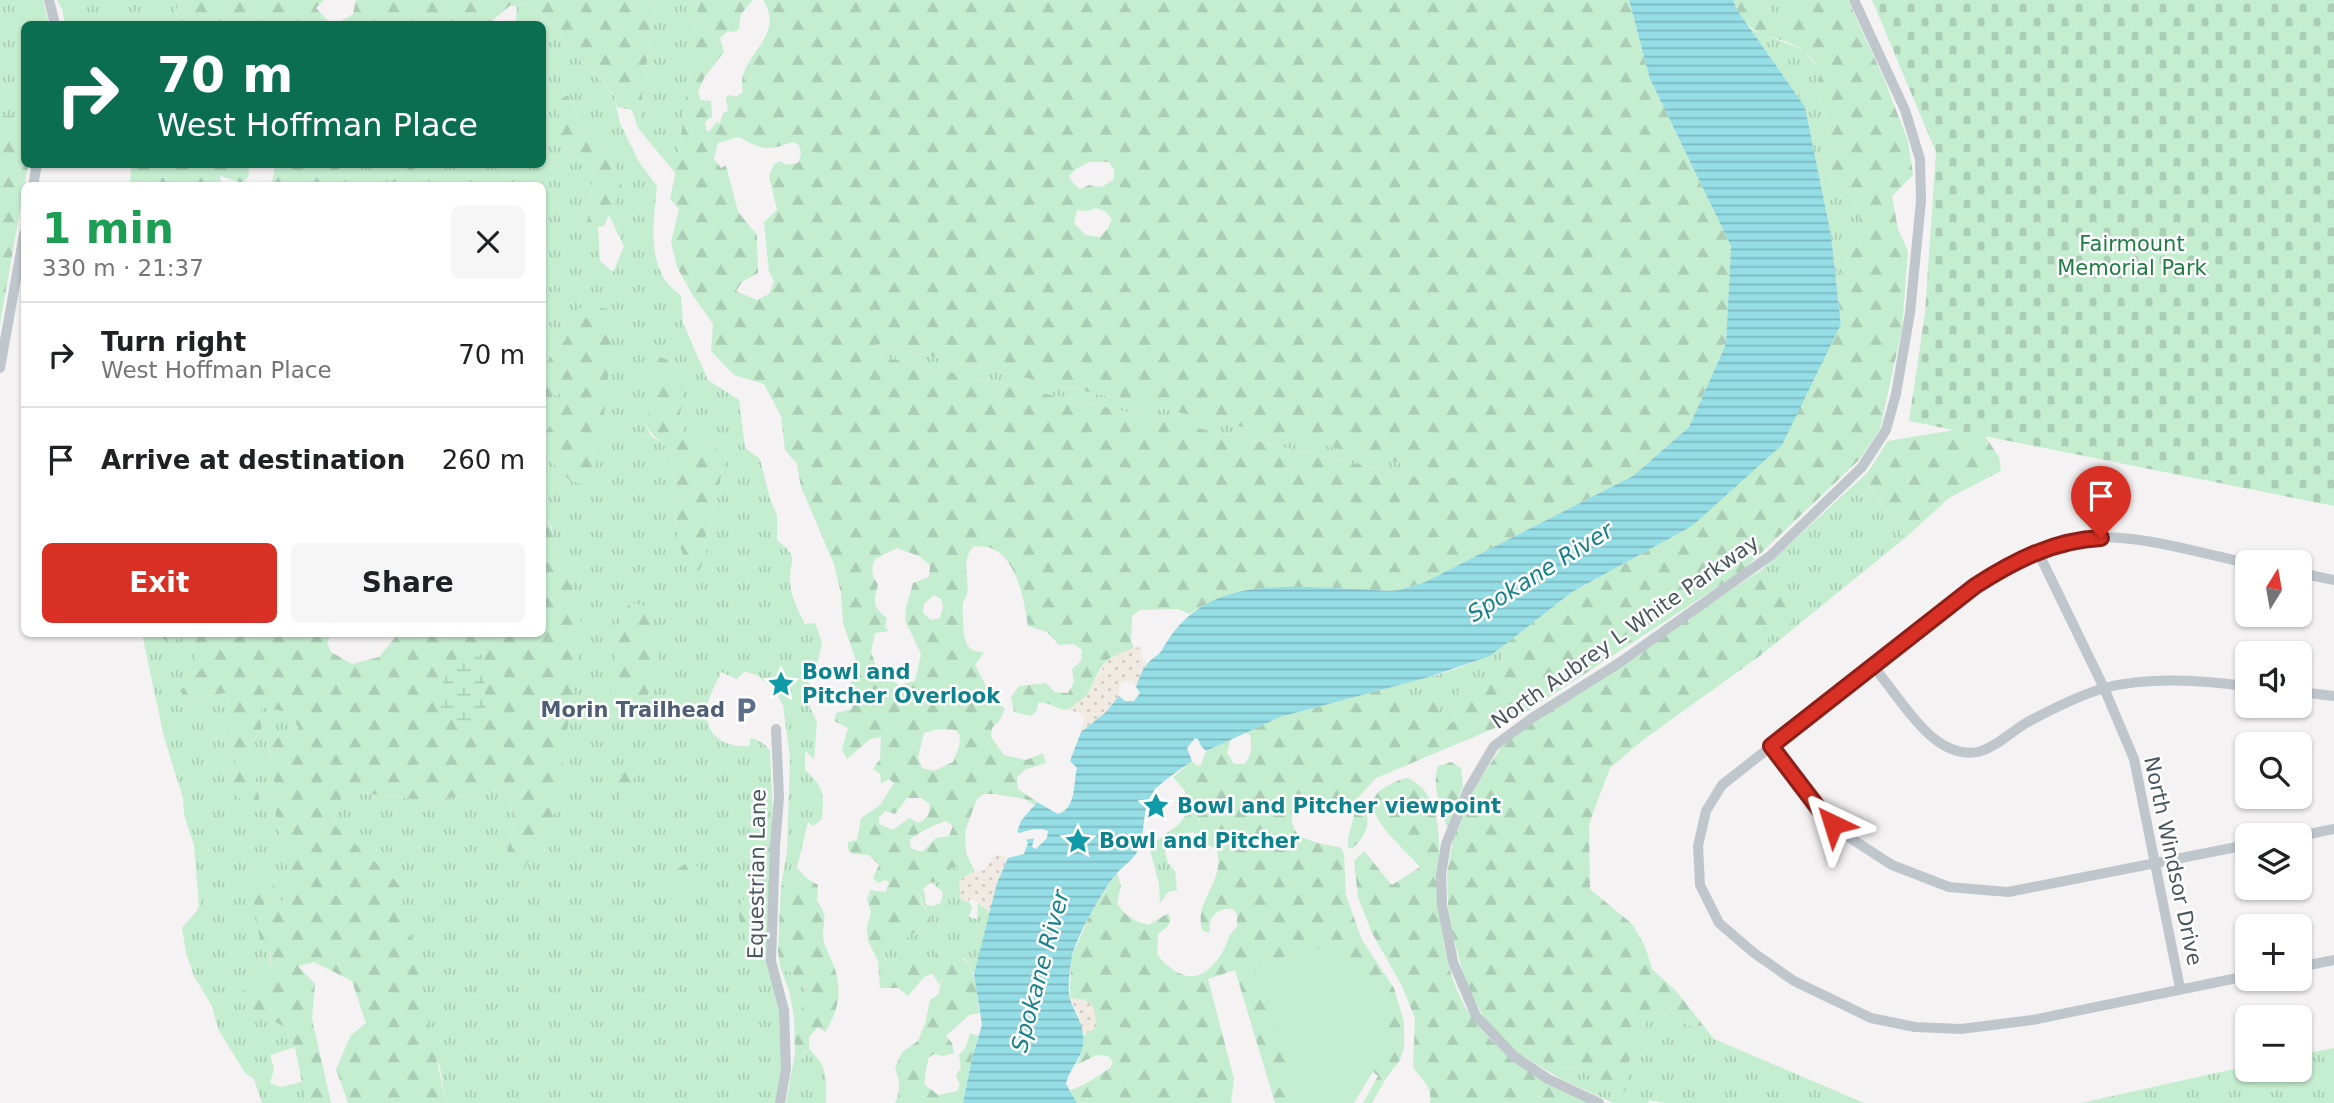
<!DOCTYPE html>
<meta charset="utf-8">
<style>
:root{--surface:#fff;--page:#f6f6f6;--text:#202124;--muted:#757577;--line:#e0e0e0;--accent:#d93025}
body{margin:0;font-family:"DejaVu Sans",sans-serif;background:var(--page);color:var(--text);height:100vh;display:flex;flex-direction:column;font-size:26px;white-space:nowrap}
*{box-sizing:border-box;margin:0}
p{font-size:23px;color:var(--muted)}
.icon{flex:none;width:38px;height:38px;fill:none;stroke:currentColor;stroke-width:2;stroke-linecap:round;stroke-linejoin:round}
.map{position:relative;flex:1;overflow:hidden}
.details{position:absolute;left:21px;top:182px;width:525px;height:455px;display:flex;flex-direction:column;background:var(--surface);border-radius:10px;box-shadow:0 2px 5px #0004}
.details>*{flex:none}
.guide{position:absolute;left:21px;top:21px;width:525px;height:147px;border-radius:10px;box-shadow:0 2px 5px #0004;background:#0b6e4f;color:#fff;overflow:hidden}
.needle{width:46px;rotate:11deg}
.controls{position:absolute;left:2235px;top:550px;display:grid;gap:14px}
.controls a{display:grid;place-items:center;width:77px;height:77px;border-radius:10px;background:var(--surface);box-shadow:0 2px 5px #0004;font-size:35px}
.pin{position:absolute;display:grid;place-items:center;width:60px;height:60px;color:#fff;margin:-72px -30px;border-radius:50% 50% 50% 0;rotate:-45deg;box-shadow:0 0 7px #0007}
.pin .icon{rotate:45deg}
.me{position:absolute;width:77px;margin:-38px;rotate:319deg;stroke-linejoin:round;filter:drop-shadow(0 0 5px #0008)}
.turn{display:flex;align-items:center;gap:24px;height:147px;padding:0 21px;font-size:32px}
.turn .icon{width:91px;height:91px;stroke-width:2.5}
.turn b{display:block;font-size:49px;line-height:60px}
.round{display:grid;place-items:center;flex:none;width:74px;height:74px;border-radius:10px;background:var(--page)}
.headline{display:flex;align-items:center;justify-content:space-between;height:119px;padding:0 21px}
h1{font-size:42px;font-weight:600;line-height:52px;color:#1e9e55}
.action{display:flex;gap:14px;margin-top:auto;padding:14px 21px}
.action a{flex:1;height:80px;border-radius:10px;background:var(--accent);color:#fff;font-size:28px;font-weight:600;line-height:80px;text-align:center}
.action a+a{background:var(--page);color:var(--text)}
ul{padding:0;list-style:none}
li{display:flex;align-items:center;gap:21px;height:105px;padding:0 21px;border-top:2px solid var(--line)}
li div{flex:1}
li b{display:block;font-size:26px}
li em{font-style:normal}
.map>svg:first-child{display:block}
.grass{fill:url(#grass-tufts);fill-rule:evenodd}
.forest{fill:url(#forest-firs);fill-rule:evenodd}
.wetland{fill:url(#wetland-marsh)}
.sand{fill:url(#sand-dots)}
.cemetery{fill:url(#cemetery-stones)}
.park{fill:#c5edd0}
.water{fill:url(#water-rules)}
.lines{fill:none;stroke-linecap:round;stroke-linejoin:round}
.street{stroke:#bfc7cd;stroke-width:10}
.route-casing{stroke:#8d1f18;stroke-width:18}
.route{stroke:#d93025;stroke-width:12}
.labels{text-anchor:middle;stroke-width:5;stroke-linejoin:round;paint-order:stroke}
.park-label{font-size:21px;fill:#207b43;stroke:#fff}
.street-label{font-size:21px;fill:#4b575e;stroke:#fff}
.culture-label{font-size:21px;font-weight:bold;fill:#0d838f;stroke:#fff;text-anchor:start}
.service-label{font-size:21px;font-weight:bold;fill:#4e5e75;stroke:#fff;text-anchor:end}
.water-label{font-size:23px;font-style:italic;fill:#18828d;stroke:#fff}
</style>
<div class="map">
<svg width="2334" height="1103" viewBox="0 0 2334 1103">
<defs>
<pattern id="grass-tufts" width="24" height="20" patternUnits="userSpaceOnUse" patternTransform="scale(1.75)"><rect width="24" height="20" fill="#c5edd0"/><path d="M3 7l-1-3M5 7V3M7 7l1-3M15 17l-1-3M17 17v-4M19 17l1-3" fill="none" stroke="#abcdb5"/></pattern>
<pattern id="forest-firs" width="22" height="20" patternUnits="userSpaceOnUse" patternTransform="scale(1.75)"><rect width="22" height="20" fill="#c5edd0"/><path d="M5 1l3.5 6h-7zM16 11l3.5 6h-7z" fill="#abcdb5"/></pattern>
<pattern id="wetland-marsh" width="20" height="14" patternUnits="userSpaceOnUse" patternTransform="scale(1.75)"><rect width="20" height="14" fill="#c5edd0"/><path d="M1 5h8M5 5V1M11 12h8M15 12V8" fill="none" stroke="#abcdb5"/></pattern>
<pattern id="sand-dots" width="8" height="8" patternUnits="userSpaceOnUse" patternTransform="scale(1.75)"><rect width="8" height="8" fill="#f0eae2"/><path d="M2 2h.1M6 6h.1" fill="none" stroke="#cfcbc4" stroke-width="1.8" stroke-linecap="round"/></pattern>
<pattern id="cemetery-stones" width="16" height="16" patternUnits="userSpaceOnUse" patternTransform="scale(1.75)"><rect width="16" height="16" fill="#c5edd0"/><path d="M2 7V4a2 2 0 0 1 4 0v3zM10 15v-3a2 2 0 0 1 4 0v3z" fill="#abcdb5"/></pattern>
<pattern id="water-rules" width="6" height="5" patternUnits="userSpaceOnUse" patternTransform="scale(1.75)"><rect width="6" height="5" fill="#96dee6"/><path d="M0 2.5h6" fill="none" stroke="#7cb7be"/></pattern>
</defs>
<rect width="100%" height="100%" fill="#f4f2f2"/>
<g class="grass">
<polygon points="0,0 43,0 49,24 24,24 24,115 0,116"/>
<polygon points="57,0 186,0 177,7 175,24 65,24 62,9"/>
<polygon points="655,0 699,0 676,174 638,128"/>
<polygon points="1763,0 1787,0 1790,7 1787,18 1777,19"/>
<path d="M527,4L555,25L564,46L593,72L614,96L620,123L639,162L657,186C654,215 648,255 665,280C669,286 676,291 681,296L683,323L708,380L739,400L745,448L760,459L770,499L777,515V540C800,559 790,557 790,580C790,595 798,611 805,624L815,623L822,643L816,670L805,664L801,670L812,688L810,707L817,722L814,759L805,751V770C825,789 824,792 822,819L813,826L808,822L797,868L805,877L781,886L787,851L790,758L783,705L775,690L758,676L745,671L737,679L721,672C717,682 710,693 708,703C702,733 721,748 750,746V738C759,739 765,744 770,751L773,816L767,961L781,1012L783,1069L775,1103H446L440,1067L332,823L344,791L433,801L508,788L514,825L507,852L524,868L564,602L573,591L561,561L551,526L543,511V408L552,396L560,393L564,397L565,404L545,433L569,480L573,312L566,339L543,366L542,186L413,185V170L421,165L542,164V24H508L516,20L517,7L511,5ZM568,95L579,124L609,151L621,187L609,215L624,246L613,272L600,261L598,227L586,229L594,172L559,140ZM684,398L680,413L683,433L707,443L725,454L713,520L705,538L706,556L678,540L671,457L666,446L651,436L645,424L654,399Z"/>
<polygon points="1750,29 1804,50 1820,70 1820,97 1831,145 1828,170 1834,184 1854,198 1861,227 1837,285 1831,235 1805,107"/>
<polygon points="342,165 380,165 397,175 390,185 347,186 337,172"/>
<polygon points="876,344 1461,476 1438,482 879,356"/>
<polygon points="1868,472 1868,485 1905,538 1761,655 1770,634 1790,623 1758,573"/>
<path d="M142,634H163V637H193L194,658L201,660L202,668L188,699L226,693L237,773L255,809L261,807L249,746L261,731V706L288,712L300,728L291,736L267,739L273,769L276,819L287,853V900L280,901C277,916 272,931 270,946C268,971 277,980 246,988L257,1013L283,1026L295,1047L270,1055L274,1069L270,1083L281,1087L302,1082L306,1103H262L254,1079L245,1073L218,1029L212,1006L194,976L186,953L182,928C188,919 195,916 199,906L194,845L184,814L183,798L164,737Z"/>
<path d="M1502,646L1503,667L1486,683L1458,691L1452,704L1454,721L1446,727L1429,732V717L1417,695L1390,703L1379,690C1416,680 1472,669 1502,646Z"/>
<path d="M1187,804L1194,809L1200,822L1195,833C1182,830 1171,841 1165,852L1168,863L1175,871L1177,890L1168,892L1160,903L1159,884L1150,850C1162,829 1187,830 1187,804Z"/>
<polygon points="957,867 959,873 961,900 969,902 972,908 969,917 977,919 978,903 990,912 974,974 964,958 946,964 945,972 939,984 933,974 925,976 924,955 899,960 902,973 897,976 889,972 884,954 888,947 929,925 931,917 923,905 919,892 924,889 926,905 932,906 941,903 943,892 931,882 951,868"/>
<polygon points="780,966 783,970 792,973 807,989 801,1010 794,1017 790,994"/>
<path d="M1667,1008C1678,1018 1687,1031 1703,1025L1714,1039L1864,1103H1665L1649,1100L1648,1103H1613L1561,1079L1538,1065L1575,1069L1624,1091L1627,1087V1066L1649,1015Z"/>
<polygon points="2334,1048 2334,1103 2081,1103 2247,1066 2247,1069 2300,1069 2300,1055"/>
<path d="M809,1049C827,1066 827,1077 826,1101L825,1103H786L795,1054L802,1059Z"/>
</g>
<g class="forest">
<polygon points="186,0 324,0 316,8 331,24 175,24 177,7"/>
<polygon points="356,0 655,0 638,128 632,110 617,107 614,95 593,72 564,46 555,25 527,4 511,5 488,24 336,24 353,14"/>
<path d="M699,0H753L741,14L739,29L735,32L728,31L720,38L724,52L704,78L698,92L701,100L711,101L712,117L705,122L706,129L709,132L716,122L720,123L723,113L728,111L726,97L729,95L736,97L743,92C734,57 788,38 763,0H1629L1650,79L1731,246L1726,344L1689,427L1633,476L1425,582C1416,585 1407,588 1399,590C1385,592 1370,589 1356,589C1297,587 1240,580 1189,614L1178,609L1140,610L1132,616L1131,641L1134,648C1127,651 1116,654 1109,659C1093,670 1093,702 1069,709C1059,713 1049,700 1038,703L1037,710L1031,716L1014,712L1011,697L1019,686L1046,683L1055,692L1068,693L1074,682L1072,669L1081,661L1082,650L1074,644L1059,645L1047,632L1028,626C1024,601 1018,559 991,548C986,546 979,547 974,546C960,560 970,577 967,594C966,597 963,601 963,604C962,609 963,616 963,621C964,637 964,653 984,652L975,665L985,684L987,701L1000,704L1005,709L1000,720L992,728L991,737L1004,755L1026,760L1043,753L1046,763L1026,769L1017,777L1018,789L1037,802L1034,805L1025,799L994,794H984L977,799L965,831L966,853L975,872L959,881V873L957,867L951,868L945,881L931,882L919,892L922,905L931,917L929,925L888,947L884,954L889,972L897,976L902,973L899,960L902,952L925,955V976L908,996L898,988H880L878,961L868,941L867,928L871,911L867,900L870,890L886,892L889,882L885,880L878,883L873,878L879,865L869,855L853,854L848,850V842L857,840L861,818L880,805L894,783L889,779L881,784L880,774L873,769L880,759L881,737L870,739L847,759L842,750L848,728L834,721L836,713L852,709L854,695L849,691L856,661L843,623L841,593L834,564L801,487L797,464L785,450L781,416L764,384L734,375L711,351L713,324L692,294L677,267L671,242L679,209L670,199L677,165ZM739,137C762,150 768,151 793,142L799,145L801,154L798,163L786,165L781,161L774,164L769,176L777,210L764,222L769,272L774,281L769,294L757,300L736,291L742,282L758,273L757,235L738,212L726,165L721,168L714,159L718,143ZM1089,162H1109L1114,170V179L1102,187L1089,185L1080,189L1073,183L1069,176L1076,169ZM1095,208L1105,211L1112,219L1108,228L1100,237L1085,235L1074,223L1077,210L1089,211ZM877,344L1459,476L1438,482L879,356ZM897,548L919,556L930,565L929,577L913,583L906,608L905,620L921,654L915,681L899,685L888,677L892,672L876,666L871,652L875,633L889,631L885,627L887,618C871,606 874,602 878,584C871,575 871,569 875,559ZM934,595L941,599L943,607L940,618L931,620L923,613L924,604ZM938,729L956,730L960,735L959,747L953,762L934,771L922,768L918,758L924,733ZM907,798H921L929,803C930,813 928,819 918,823L909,818L893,830L879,824V818L885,811L895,814ZM946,821L953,826L949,836L936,838L922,852L913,849L910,846V840C915,834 938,823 946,821Z"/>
<path d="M1733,0H1763L1777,19L1787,18L1790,7L1787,0H1848L1884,79L1908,141L1913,175L1892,196L1898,229L1908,251L1902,329L1880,429L1860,459L1742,571L1514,720L1376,778L1356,800L1347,807C1332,804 1295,797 1292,819C1292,824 1294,831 1298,834C1308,843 1328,844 1341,848L1344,854L1346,896L1362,940L1394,988L1404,1022V1048L1400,1060L1386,1078L1372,1103H1363L1378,1076L1371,1070L1321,1103H1275L1235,970L1208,979L1234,1079L1231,1103H1077L1070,1090C1085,1086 1097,1076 1110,1068L1113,1062L1108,1056L1097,1055L1076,1065L1080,1058L1083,1036L1096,1027L1070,998L1071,958L1092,910L1117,873L1121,885L1117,903C1125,916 1135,922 1149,925L1168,913L1171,919L1168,926L1158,934L1157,955C1181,982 1203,986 1223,951C1228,942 1228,934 1237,927V914L1233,909C1218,907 1207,917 1210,933L1203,931C1191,903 1228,880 1216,849L1200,840L1195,833L1200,821L1194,809L1187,804L1185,791L1173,777L1192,761L1196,765H1201L1206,751L1231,739L1227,753L1234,764H1244C1252,755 1252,748 1250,735L1245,733L1280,717L1379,690L1390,702L1417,695L1436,701L1439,712L1429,717V731L1446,727L1454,721L1452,704L1458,691L1485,683L1503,667L1502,646L1572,592L1692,526L1841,324L1837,285L1861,227L1854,198L1834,184L1828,170L1831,145L1820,97V70C1815,63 1809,53 1802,49C1771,31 1748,42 1733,0Z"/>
<polygon points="568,95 579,124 609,151 622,187 604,226 586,229 594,172 559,140 559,100"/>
<polygon points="24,115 24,164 28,165 0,324 0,116"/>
<polygon points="276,164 342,165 337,172 347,185 271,185"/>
<polygon points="131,165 248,165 249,176 242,183 220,176 221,185 130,185"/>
<polygon points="380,165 421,165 413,170 413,186 390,185 397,175"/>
<polygon points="585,305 607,309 613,327 600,455 585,485 569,480 549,459 545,433 565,404 564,397 560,393 552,396 542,408 543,366 566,339 573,312"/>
<path d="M658,356L667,360L684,398L680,413L683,433L707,443L725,454L713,520L705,538L706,556L699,571L685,561L678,540L671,457C664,440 654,441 645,423L654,399L649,363Z"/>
<polygon points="1954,430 1985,436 1999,457 2001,471 1949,498 1905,538 1868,484 1868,472 1888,441"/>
<path d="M543,511C556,536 562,565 573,591L564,602L582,623L556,811L524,869L507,852L514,825L508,788L433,801L344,791L332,823L399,884L446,1103H348L336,1069L351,1035L366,1023L352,981L314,962L298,966L315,984L312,1019L331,1103H306L295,1047L283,1026L257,1013L241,998L245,988C270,982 272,972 270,948L260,940L250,879L260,872L277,889L280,901L287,900V853L276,819L273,769L267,738L291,736L299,728L288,712L261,707V731L249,746L261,807L255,809L226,789V781L237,773L226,693L187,699L180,691L202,668L201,660L194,658L193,637L178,638L171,646L162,637L163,634H332L327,642L331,652L352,664L379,657L398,634H542Z"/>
<path d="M1758,572L1776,584L1795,611L1790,623L1770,634L1761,655L1643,740L1610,768L1589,824L1590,889L1632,924L1645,946L1652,969L1676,991L1703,1025C1687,1031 1678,1018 1667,1008L1649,1015L1627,1066V1087L1624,1092L1575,1069L1538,1065L1514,1050L1485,1019L1467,987L1451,929L1448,906L1447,874L1453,840L1472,792L1502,746L1533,721Z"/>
<path d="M632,603L643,605C651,616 654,626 657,640C665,674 649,692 632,721H623L608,711L621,611Z"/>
<path d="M1451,762L1461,768L1463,785L1447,828C1442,809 1431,786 1438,766Z"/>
<polygon points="624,764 633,771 636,807 629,809 622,804 616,779"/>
<path d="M1407,778C1453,796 1435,871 1439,909C1443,947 1451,990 1474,1020C1503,1060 1548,1080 1590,1103H1430C1433,1086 1421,1080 1413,1067L1415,1018L1402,986L1372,933L1358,897L1354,861L1364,851L1392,885L1420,867C1405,848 1353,810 1382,789C1390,784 1398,780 1407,778Z"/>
<path d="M1363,806C1373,821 1365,839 1351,849L1348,847V839L1355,811L1357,807Z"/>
<polygon points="688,862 699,867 699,879 691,889 670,887 670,874"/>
<path d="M805,877L818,885L817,901C829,917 823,920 823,937C824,946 830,956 833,964C843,988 839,1011 825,1032L818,1027L809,1037V1049L802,1059L795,1054L794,1017L801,1010L807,989L792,973L783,970L780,966L778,951L781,886Z"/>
<path d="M762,885L769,887L767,961L760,960C748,942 727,914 748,894C751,890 758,887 762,885Z"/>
<path d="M946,945C978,968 975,976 979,1013L969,1015L946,1036L952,1043L954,1053L943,1056L934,1054L928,1058L924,1084L938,1095L957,1091L960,1085L956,1075L961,1068L959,1055L966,1047L970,1033L978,1036L972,1058L963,1103H895C901,1090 900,1081 895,1068L902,1052L918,1041L925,1024L930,1000L939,994C939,983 945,975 946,964L935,959L936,951Z"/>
</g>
<polygon class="wetland" points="468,652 475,652 482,655 486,705 483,721 476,725 455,720 437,704 443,682 453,661"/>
<g class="sand">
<polygon points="1142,647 1142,658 1147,663 1136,687 1132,681 1124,681 1120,684 1119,696 1106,712 1081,732 1084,716 1069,709 1086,696 1108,659 1134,648"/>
<polygon points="1002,855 1008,858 997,883 990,912 975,900 970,899 969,902 961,900 959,881 970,873 984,870 994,856"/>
<path d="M1070,998C1092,999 1096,1005 1096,1027L1083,1036L1079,1015Z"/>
</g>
<polygon class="cemetery" points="1872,0 2334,0 2334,506 1909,421 1925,313 1936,152"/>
<polygon class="park" points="1314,946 1380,989 1389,1045 1354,1103 1302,1103 1253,968"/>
<path class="water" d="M1629,0H1733L1737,10L1805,107L1831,235L1841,324L1782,445L1692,526L1572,592L1490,656L1429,677L1280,717L1206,751L1201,746L1198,739L1195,738L1187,748L1192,761C1181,769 1162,781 1154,791C1140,809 1147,833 1137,852C1133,860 1124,865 1118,872C1104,888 1073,940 1071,962C1070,972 1067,989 1070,999C1074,1012 1082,1021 1083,1035C1085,1058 1071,1064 1066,1084L1077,1103H963L972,1058L982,1025L974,974L997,883L1008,858L1024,854L1028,843L1026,840L1034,838L1032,847L1036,849L1047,838L1048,831C1040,827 1028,830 1020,833L1017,832L1021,821L1037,802L1058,814C1077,808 1073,783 1077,768L1070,761L1081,732L1106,712L1119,696L1125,701H1134L1140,693L1136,687C1139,679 1142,669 1148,663C1153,657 1160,655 1163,648C1205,574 1283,587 1356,589C1370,589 1385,592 1399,590C1407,588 1416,585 1425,582L1633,476L1689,427L1726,344L1731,246L1650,79Z"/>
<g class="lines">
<g class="street">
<polyline points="49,0 55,24"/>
<polyline points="33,186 37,164"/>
<polyline points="0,368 24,234"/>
<polyline points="2038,552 2104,688 2134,759 2180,988"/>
<path d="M2247,563C2199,553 2125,530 2077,539C2040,546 2006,566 1975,586L1722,785L1706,811L1698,846L1700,885L1719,923L1754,953L1794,981L1871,1018L1915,1027L1961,1029L2032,1020L2247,976"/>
<polyline points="2300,573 2334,580"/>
<path d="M1874,667C1892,689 1920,733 1945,746C1982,765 1998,740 2026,723C2050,710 2078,696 2104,688C2148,676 2202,680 2247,686"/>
<polyline points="2300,692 2334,696"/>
<polyline points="776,729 779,797 775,846 771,961 784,1010 786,1069 780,1103"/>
<polyline points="1771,745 1822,813 1844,834 1892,865 1949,887 2008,892 2247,845"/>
<polyline points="2300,836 2334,829"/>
<polyline points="2300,967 2334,960"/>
<polyline points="1599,1103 1548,1079 1514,1056 1476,1016 1453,962 1442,905 1441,875 1446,844 1468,790 1494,746 1532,718 1619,663 1770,556 1862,467 1886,430 1896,394 1910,313 1921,201 1920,159 1905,110 1854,0"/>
</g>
</g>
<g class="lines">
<defs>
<path id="route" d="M1833,824L1822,813L1771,746L1975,586C2014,561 2054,540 2101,538"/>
</defs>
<use href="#route" class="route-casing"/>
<use href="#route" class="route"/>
</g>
<defs>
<symbol id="sight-bare" viewBox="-9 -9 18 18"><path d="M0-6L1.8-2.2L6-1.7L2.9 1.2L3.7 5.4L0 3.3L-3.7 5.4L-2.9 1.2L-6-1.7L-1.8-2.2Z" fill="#0f9aa8" stroke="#fff" stroke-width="2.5" paint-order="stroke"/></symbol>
<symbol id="parking-bare" viewBox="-9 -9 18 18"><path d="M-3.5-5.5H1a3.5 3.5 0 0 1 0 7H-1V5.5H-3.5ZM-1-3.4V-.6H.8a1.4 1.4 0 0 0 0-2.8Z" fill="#5c6f8a" stroke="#fff" stroke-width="2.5" paint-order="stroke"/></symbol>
</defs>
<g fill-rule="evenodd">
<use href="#sight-bare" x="762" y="665" width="38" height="38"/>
<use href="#parking-bare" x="727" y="691" width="38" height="38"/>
<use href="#sight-bare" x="1137" y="787" width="38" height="38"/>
<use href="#sight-bare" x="1059" y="822" width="38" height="38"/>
</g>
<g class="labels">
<g class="park-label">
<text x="2132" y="251">Fairmount<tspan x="2132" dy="24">Memorial Park</tspan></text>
</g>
<g class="street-label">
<text transform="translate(1625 632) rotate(-35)" y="7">North Aubrey L White Parkway</text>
<text transform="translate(2173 861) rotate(78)" y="7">North Windsor Drive</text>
<text transform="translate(757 874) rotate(-89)" y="7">Equestrian Lane</text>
</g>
<g class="culture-label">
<text x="802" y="679">Bowl and<tspan x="802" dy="24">Pitcher Overlook</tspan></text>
<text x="1177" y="813">Bowl and Pitcher viewpoint</text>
<text x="1099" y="848">Bowl and Pitcher</text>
</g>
<g class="service-label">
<text x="725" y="717">Morin Trailhead</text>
</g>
<g class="water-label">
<text transform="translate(1540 572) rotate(-32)" y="8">Spokane River</text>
<text transform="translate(1040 971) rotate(-75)" y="8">Spokane River</text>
</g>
</g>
</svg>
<div class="controls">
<a><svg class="needle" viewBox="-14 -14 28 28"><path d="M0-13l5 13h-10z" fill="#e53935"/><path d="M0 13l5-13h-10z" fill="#757577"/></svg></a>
<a><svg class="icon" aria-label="sound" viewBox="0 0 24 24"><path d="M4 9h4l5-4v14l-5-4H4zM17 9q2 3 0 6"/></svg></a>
<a><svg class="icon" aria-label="search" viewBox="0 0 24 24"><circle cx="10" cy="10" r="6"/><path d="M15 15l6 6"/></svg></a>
<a><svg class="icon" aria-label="layers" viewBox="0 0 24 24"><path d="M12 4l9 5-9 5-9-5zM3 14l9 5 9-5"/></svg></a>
<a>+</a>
<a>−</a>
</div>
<div class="pin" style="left:2101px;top:538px;background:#d93025"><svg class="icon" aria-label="arrive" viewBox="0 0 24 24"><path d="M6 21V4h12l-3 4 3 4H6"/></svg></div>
<svg class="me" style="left:1833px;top:824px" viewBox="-20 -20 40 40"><path d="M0-17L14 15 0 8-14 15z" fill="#d93025" stroke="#fff" stroke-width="4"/></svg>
<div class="guide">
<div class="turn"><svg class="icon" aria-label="right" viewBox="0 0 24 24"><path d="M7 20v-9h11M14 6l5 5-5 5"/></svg><div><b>70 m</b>West Hoffman Place</div></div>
</div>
<section class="details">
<div class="headline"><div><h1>1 min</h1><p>330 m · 21:37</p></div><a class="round"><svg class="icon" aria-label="close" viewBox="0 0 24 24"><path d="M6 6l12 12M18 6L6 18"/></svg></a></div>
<ul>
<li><svg class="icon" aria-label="right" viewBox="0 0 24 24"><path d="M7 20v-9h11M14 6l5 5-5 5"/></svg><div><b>Turn right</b><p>West Hoffman Place</p></div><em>70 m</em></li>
<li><svg class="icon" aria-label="arrive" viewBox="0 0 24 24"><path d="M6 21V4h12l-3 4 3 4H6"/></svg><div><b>Arrive at destination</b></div><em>260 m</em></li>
</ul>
<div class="action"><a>Exit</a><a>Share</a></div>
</section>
</div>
